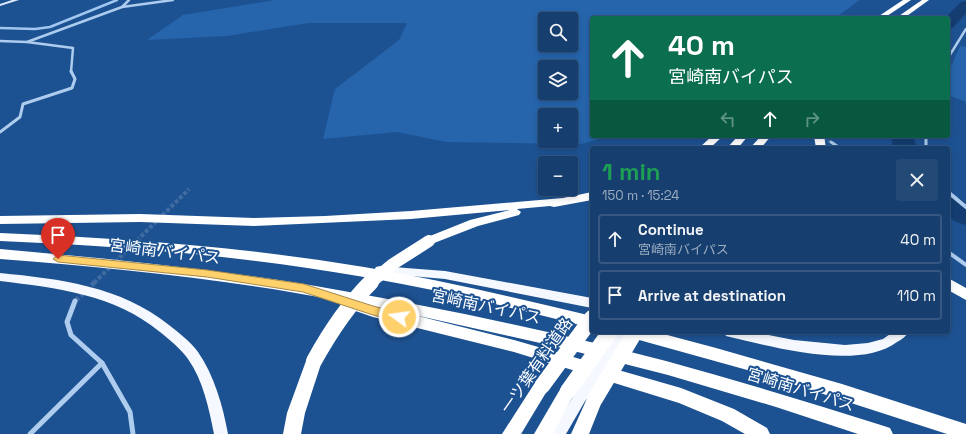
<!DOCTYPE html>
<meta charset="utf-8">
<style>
:root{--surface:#163e6e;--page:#234976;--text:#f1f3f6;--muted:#9eaec2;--line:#355781}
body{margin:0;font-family:"Space Grotesk","Noto Sans JP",sans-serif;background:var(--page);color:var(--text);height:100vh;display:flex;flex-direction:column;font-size:15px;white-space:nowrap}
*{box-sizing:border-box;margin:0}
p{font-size:13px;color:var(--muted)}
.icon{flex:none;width:22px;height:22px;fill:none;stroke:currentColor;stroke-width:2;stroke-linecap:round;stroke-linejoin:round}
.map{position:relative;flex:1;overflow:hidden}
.panel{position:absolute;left:590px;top:146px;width:360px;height:188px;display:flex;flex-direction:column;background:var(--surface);border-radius:4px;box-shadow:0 2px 6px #0003,0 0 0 1px var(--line)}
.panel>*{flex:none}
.banner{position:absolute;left:590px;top:16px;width:360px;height:122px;border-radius:4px;box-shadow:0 2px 6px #0003,0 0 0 1px var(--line);background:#0b6e4f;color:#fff;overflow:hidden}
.fabs{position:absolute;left:538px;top:12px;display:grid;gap:8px}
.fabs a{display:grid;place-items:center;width:40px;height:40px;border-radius:4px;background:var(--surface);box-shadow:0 2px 6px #0003,0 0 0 1px var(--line);font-size:20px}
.pin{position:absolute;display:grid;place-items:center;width:34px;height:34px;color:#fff;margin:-41px -17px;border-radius:50% 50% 50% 0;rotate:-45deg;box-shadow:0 0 4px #0007}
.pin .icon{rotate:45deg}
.me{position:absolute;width:44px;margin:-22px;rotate:284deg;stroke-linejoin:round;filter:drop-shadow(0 0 3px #0008)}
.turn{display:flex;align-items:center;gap:14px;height:84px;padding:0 12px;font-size:18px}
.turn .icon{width:52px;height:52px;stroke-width:2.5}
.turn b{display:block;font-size:28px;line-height:34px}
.lanes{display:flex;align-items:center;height:38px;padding:0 12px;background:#0003;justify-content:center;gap:20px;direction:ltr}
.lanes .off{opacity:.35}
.round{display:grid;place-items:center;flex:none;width:42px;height:42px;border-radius:4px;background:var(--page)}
.summary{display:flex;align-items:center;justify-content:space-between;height:68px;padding:0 12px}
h1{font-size:24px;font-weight:700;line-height:30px;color:#1e9e55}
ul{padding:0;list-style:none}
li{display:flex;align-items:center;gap:12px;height:50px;margin:0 8px 6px;padding:0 4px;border:2px solid var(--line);border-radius:4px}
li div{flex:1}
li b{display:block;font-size:15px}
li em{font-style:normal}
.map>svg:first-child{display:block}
.green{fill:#2664ab;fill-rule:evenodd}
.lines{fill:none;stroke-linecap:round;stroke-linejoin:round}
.stream{stroke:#a1c7f0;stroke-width:2.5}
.river{fill:#143d71;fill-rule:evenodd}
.street-tunnel-far2{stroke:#3f6ca2;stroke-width:3;stroke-dasharray:3 1.5;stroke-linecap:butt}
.street-tunnel-far1{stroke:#3f6ca2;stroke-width:4;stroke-dasharray:4 2;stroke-linecap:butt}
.street-tunnel{stroke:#3f6ca2;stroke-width:5;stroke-dasharray:5 2.5;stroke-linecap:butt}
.street-far3{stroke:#aeccee;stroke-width:2.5}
.street-far2{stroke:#aeccee;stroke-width:3}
.street-far1{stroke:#aeccee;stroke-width:4}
.street{stroke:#aeccee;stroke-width:5}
.secondary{fill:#dbe9fa;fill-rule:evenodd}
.primary{fill:#f5f9ff;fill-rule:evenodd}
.highway{fill:#fff;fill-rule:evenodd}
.primary-bridge{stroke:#f5f9ff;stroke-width:13}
.highway-bridge-far1{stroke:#fff;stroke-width:12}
.highway-bridge{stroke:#fff;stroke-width:16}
.route{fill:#fed16d;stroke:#a58847}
.labels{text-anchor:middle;stroke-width:4;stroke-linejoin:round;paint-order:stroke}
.near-street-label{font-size:16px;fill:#fff;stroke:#1d5292}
</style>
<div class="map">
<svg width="966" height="434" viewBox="0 0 966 434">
<rect width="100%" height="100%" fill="#1d5292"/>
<g class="green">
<path d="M275,0H860L835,18H592V136H609L581,144L446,142L397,132L323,139L335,89L399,40L407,23H308L227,36L147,40L183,15ZM545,19H571V45H545ZM545,67H571V93H545ZM545,115H571V141H545Z"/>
<polygon points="960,46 966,47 966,102 948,95 948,73"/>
</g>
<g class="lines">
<polyline class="stream" points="0,28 35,29 50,27 117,0"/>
<g class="river">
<polygon points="966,1 966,13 954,27 948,29 948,18 945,18 961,2"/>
<polygon points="891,136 913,136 917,148 893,148"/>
<polygon points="948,195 957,197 966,203 966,225 956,222 948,216"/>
</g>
<polyline class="street-tunnel-far2" points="815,136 831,142"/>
<polyline class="street-tunnel-far1" points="94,283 189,189"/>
<polyline class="street-tunnel" points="75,301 95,282"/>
<g class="street-far3">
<polyline points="122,7 129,0"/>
<polyline points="0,41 27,42 122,7 173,0"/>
<polyline points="27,42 73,48 71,72"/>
<polyline points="948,58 966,29"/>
</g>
<g class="street-far2">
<polyline points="0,132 20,117 23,104 72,88 75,79 71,71"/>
<polyline points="926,136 926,148"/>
<polyline points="831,142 840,148"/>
</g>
<g class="street-far1">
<polyline points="948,192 966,207"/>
<polyline points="948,252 966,265"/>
</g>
<g class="street">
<polyline points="75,301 67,322 71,335 102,363 130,412 133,434"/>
<polyline points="30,434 102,363"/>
</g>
<polygon class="secondary" points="12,0 19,0 0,6 0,4"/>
<g class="primary">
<polygon points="380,266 445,271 592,298 592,308 445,279 376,273 374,270 376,267"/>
<path d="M0,273C60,279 120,286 169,325C179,333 190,341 198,352C214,375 223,406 228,434H214C209,409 203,380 188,359C181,349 170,340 160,332C114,294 57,288 0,281Z"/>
<path d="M724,332H753L794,340L845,345L868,343L883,339L893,332H908C906,337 902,339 897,342C859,371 773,347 730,337L726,336Z"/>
<polygon points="581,390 586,392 588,396 566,434 551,434 576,392"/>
</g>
<g class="highway">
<polygon points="903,0 911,0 884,18 876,18"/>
<polygon points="922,0 929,0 904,18 896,18"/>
<polygon points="712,136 723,136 710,148 699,148"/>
<polygon points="738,136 748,136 738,148 727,148"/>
<polygon points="761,136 771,136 761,148 750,148"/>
<polygon points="814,136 824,136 826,148 816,148"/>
<polygon points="592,192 592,200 554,207 550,206 517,209 521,212 519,215 478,226 429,245 425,244 423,241 425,238 470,220 510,210 411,219 254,226 140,222 0,224 0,216 140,214 254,218 325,216 411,211 563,198"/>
<path d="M0,233C122,238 244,247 364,267C441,280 516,298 592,316V328C517,309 441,290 364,277C244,256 122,246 0,241Z"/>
<path d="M0,249C113,259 226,270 338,290C448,309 558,333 666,361C739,381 812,403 884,426L890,428L893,434H858L776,407L668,375L558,347L410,314L514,340L681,388L734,409L767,428L770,434H745L722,421L679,403L514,352L373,317L341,306L340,301C228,279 114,268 0,259Z"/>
<polygon points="948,278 966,288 966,300 948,290"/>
<polygon points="625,332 656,332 716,348 842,384 966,424 966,434 947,434 758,373 632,338 627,336"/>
<polygon points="314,354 320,356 322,361 305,413 301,434 283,434 287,413 306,361 308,356"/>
<polygon points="542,379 548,381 550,386 521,434 502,434 536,381"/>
<polygon points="568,384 574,386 576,391 553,434 534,434 562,386"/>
<polygon points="595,391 601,394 603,399 589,434 571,434 589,394"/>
</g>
<polyline class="primary-bridge" points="581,396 627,332"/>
<polyline class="highway-bridge-far1" points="370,283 393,264 429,241"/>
<g class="highway-bridge">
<path d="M314,361C330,332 348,305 371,282"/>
<polyline points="542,386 592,318"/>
<polyline points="568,391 610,332"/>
<polyline points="595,399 635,332"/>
</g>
</g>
<polygon class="route" points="58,255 207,270 304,284 373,306 403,314 405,317 403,320 399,322 373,315 303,292 207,277 58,262 53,259"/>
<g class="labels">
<g class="near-street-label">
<text transform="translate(165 251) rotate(7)" y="6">宮崎南バイパス</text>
<text transform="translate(486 306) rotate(12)" y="6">宮崎南バイパス</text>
<text transform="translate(536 365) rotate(-55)" y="6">一ツ葉有料道路</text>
<text transform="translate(801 389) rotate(17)" y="6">宮崎南バイパス</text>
</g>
</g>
</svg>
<div class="fabs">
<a><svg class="icon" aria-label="search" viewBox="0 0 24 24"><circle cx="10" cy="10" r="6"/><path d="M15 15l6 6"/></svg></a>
<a><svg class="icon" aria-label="layers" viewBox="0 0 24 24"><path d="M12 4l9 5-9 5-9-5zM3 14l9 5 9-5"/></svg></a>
<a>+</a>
<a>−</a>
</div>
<div class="pin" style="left:58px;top:259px;background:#d93025"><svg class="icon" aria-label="arrive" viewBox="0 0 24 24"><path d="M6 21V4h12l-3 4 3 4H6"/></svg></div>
<svg class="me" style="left:399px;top:317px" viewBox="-20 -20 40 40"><circle r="17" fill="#fed16d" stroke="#fff" stroke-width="3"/><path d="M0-11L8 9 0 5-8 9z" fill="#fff"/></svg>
<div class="banner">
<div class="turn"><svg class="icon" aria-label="ahead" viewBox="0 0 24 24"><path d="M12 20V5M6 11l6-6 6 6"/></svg><div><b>40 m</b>宮崎南バイパス</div></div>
<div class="lanes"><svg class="icon off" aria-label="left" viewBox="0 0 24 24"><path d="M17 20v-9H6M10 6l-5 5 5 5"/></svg><svg class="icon" aria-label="ahead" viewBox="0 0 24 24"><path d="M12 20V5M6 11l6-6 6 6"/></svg><svg class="icon off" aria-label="right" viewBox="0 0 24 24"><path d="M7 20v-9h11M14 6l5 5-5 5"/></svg></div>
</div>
<section class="panel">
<div class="summary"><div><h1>1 min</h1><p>150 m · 15:24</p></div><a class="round"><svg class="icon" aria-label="close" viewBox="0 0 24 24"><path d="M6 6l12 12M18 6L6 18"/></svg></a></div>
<ul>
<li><svg class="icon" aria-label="ahead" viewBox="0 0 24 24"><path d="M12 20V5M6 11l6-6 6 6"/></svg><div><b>Continue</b><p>宮崎南バイパス</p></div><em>40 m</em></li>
<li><svg class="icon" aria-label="arrive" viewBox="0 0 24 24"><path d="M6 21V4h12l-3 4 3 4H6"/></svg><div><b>Arrive at destination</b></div><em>110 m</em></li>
</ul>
</section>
</div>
